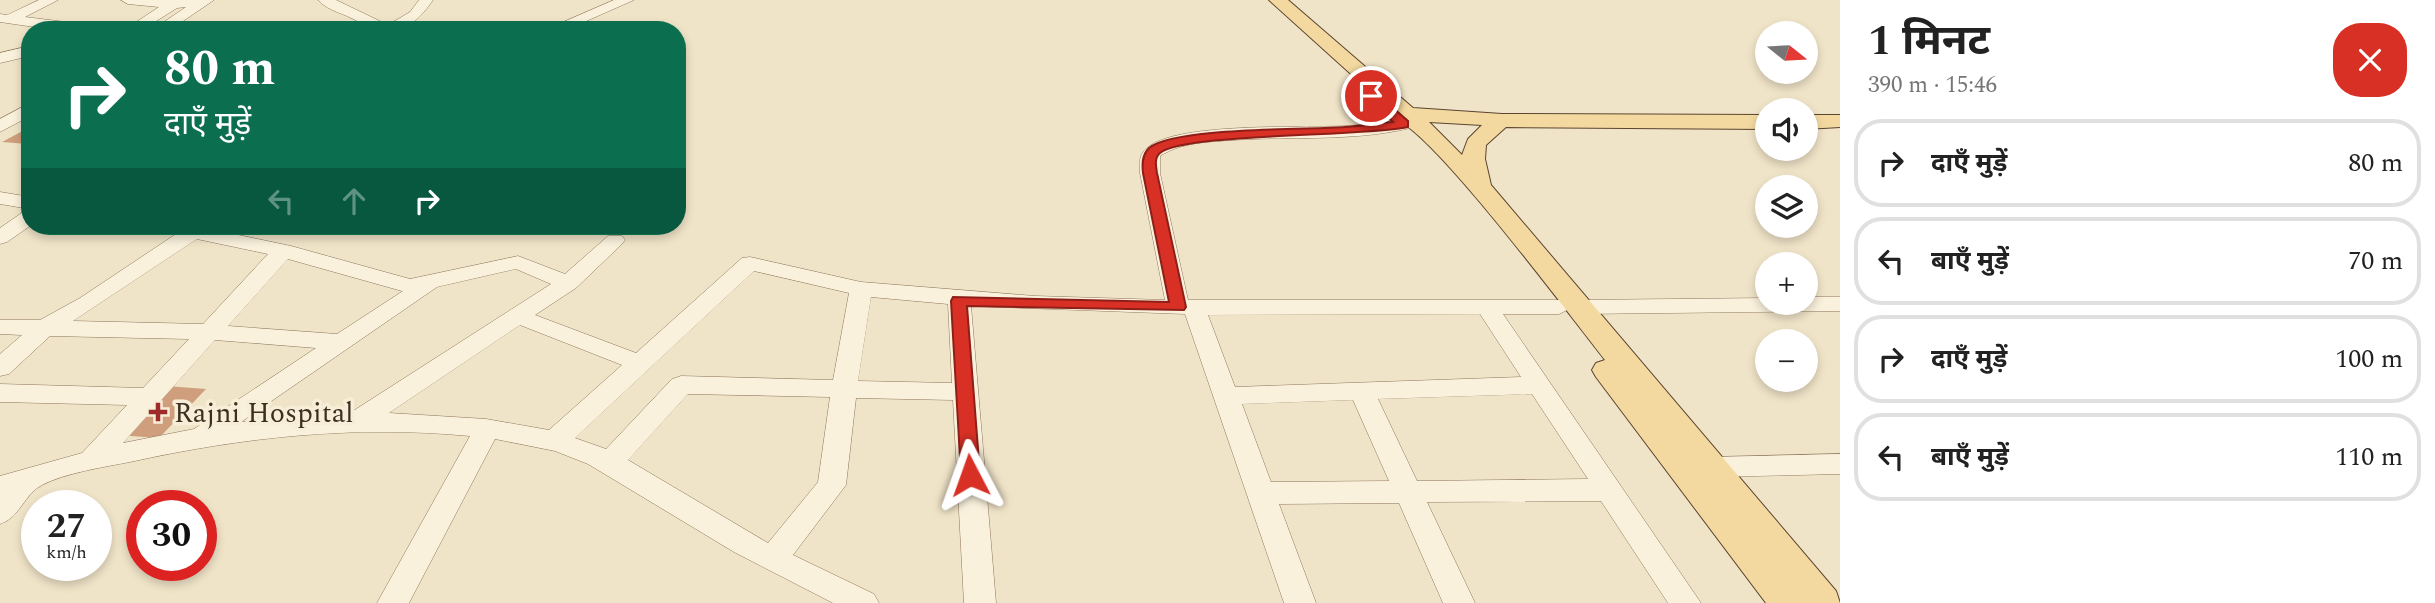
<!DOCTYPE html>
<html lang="hi">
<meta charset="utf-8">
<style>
:root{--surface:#fff;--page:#f6f6f6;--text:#222;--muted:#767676;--line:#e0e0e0}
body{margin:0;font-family:Spectral,"Noto Sans Devanagari",serif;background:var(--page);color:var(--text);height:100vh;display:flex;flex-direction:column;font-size:26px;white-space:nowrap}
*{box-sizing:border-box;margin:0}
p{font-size:23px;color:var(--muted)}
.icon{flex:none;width:38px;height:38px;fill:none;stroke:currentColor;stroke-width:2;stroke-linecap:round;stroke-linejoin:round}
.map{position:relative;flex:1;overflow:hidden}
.details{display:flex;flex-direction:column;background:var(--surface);width:595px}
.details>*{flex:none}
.top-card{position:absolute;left:21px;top:21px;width:665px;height:214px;border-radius:28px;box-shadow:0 4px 10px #0003;background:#0b6e4f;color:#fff;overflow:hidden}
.needle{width:46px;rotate:108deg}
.buttons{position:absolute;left:1755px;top:21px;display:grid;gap:14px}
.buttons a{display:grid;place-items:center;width:63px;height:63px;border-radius:50%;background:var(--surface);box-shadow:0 4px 10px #0003;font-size:35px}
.speed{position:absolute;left:21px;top:490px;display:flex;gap:14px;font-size:35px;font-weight:700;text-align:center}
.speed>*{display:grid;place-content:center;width:91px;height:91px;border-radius:50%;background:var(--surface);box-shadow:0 4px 10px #0003;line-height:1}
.speed small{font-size:18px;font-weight:400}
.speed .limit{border:10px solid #d22;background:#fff;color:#111}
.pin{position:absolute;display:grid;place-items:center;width:60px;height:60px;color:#fff;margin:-30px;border:4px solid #fff;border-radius:50%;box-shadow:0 2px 7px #0007}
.me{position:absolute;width:77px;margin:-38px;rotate:356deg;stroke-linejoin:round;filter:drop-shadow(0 0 5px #0008)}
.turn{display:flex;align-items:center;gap:24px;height:147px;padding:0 28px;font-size:32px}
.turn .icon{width:91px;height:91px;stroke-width:2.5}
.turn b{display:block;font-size:49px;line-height:60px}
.lanes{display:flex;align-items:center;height:66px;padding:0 28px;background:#0003;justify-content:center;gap:35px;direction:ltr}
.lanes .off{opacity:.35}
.round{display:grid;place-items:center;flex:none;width:74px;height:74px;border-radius:28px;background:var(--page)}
.head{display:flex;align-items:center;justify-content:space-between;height:119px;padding:0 28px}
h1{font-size:42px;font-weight:700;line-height:52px}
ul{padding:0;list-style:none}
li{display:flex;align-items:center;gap:21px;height:88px;margin:0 14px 10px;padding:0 14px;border:4px solid var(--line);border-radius:28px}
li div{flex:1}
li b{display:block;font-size:26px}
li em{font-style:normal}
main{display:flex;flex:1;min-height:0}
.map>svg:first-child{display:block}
.building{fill:#cf9f7d}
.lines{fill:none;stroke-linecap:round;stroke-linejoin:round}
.minor-casing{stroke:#8d765c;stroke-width:1}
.major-casing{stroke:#5b4430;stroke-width:2}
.minor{fill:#faf1dc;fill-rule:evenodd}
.major{fill:#f3d9a0;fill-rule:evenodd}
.route{fill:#d93025;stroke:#8d1f18;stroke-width:2}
.poi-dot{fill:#9e2a2b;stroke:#f7eed8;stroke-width:2.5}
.labels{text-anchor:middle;stroke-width:7;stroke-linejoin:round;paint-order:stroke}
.poi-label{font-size:28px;fill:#3d2e20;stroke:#f7eed8;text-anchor:start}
</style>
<main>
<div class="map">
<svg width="1840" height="603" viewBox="0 0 1840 603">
<rect width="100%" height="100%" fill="#f0e4c8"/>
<g class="building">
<polygon points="30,127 28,144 2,142"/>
<polygon points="166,386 206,389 159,438 117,435"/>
</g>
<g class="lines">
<defs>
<g id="minor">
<polygon points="39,0 58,0 25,17 90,25 97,30 55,30 0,22 0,14 7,15"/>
<polygon points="121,0 214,0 170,30 152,30 186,7 177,8 142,30 124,30 159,7 128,4"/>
<path d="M318,0H336L388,25L410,12L419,0H433C407,38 386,36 347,16C337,12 325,8 318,0Z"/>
<polygon points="614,0 634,0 566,30 545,30"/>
<polygon points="30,46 30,56 0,63 0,53"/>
<polygon points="30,103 30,116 0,132 0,119"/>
<path d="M1404,119L1413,124L1410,128C1353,142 1292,136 1233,140C1208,142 1182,142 1160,156V173L1188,300H1559L1569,305L1579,300L1768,298V303H1806V297H1840V311L1579,314L1569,309L1559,314H1503L1701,603H1668L1601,501L1427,502L1475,603H1443L1399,503L1279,504L1316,603H1284L1185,314L971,306L996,603H964L953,400L856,398L846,485L793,555L874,594L879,603H833L734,552L588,464L555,451L495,439L409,603H377L470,436C355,425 243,437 130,462C104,467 65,473 42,485C24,494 20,518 0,524V476L82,453L127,405L0,402V384L143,388L189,339L50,336L9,374L0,376V354L22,335L0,334V320H40L80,298L176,234L161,230L158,226H212L210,229L291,246L410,279L518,256L565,274L608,236H622L625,240L622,244L576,288L535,315L636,353L742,258L750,257L861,282L1035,296L1165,300L1140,173C1139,164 1139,154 1147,148C1176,122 1303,128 1345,126C1365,125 1384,122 1404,119ZM197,239L268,254L203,324L73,321ZM288,259L402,291H403L337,334L228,326ZM516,269L551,284L350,413L241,422L437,287ZM754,271L849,293L833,380L681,376L672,379L606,449L575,438ZM871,297L948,304L952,383L858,381ZM1480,314L1521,377L1235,387L1208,315ZM520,325L622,365L549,430L486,419L389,413ZM215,340L316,348L194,429L123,443ZM688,394L830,397L818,482L768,543L628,460ZM1532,394L1588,479L1417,481L1378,399ZM1353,400L1389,481L1271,482L1242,404Z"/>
<polygon points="0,192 30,197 30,209 0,204"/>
<polygon points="30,210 30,226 7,242 0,244 0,228 23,212"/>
<polygon points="1840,454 1840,474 1711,477 1701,474 1697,467 1701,460 1711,457"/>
</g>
<g id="major">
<path d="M1269,0H1288L1413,108L1502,114L1768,115V129L1506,127L1486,145L1485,159L1491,185L1836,591L1840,603H1766L1596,377L1592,370L1596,363L1605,360C1574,321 1430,127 1394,119L1393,112ZM1429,122L1482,125L1468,139L1462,155Z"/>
<polygon points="1806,115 1840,115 1840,127 1806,129"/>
</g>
</defs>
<use href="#minor" class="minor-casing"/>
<use href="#major" class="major-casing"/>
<use href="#minor" class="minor"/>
<use href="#major" class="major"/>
</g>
<path class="route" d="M1367,93H1376L1408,121V127C1362,137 1184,133 1160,153C1154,158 1156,166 1157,173L1186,307L1184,310L967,306L980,475L977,480L970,482L964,480L961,475L951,301L953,297L1169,302L1143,173C1142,164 1142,155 1149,148C1175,127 1307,130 1345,127C1361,126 1377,123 1393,122L1367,98Z"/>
<path class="poi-dot" d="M154.5 401.5h7v7h7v7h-7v7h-7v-7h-7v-7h7z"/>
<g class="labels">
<g class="poi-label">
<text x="174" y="422">Rajni Hospital</text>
</g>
</g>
</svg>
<div class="buttons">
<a><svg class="needle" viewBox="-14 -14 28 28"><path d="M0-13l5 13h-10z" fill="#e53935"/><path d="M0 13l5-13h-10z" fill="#767676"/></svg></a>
<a><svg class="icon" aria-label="sound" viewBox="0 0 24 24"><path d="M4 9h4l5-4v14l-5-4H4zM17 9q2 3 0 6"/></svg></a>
<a><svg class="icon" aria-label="layers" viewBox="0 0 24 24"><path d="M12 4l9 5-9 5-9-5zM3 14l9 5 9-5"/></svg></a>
<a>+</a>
<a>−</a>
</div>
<div class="speed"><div>27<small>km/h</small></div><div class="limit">30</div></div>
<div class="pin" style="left:1371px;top:96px;background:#d93025"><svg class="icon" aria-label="arrive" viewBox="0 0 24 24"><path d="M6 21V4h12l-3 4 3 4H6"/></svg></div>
<svg class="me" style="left:970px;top:475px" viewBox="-20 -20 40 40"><path d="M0-17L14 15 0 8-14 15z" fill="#d93025" stroke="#fff" stroke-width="4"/></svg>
<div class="top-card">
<div class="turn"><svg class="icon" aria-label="right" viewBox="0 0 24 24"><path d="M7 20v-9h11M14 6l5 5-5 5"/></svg><div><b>80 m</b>दाएँ मुड़ें</div></div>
<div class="lanes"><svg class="icon off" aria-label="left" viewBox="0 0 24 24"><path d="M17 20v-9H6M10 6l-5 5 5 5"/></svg><svg class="icon off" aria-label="ahead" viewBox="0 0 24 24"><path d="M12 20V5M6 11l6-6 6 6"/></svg><svg class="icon" aria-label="right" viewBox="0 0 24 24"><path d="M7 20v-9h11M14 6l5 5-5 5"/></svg></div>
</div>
</div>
<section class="details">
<div class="head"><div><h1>1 मिनट</h1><p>390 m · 15:46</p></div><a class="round" style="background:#d93025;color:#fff"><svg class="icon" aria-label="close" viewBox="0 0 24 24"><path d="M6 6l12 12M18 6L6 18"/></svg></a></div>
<ul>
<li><svg class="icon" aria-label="right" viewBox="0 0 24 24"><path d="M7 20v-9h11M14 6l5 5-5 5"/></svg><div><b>दाएँ मुड़ें</b></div><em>80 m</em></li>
<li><svg class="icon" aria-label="left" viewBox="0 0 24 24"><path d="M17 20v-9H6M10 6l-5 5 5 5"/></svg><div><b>बाएँ मुड़ें</b></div><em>70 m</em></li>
<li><svg class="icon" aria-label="right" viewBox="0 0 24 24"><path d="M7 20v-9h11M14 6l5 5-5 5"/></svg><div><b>दाएँ मुड़ें</b></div><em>100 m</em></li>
<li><svg class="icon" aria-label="left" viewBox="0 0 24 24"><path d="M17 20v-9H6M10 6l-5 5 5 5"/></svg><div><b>बाएँ मुड़ें</b></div><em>110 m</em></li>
</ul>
</section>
</main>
